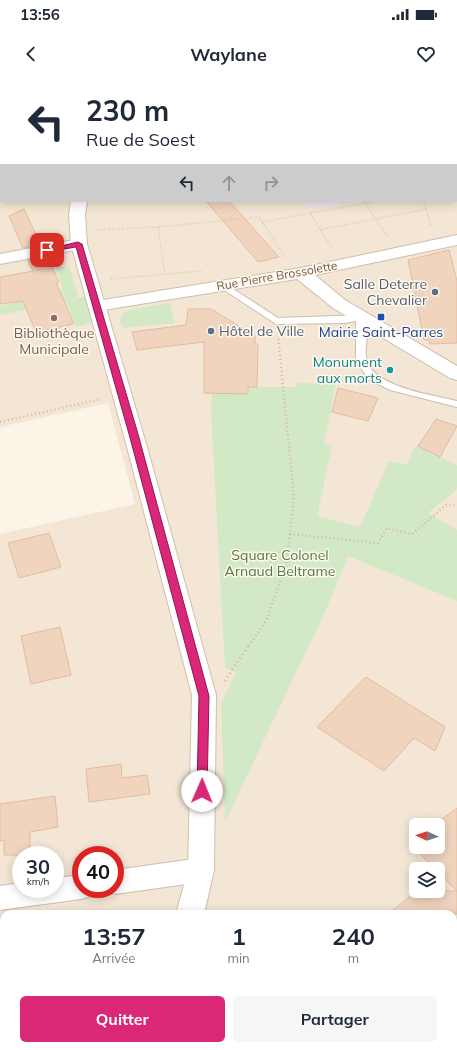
<!DOCTYPE html>
<html lang="fr">
<meta charset="utf-8">
<style>
:root{--surface:#fff;--page:#f6f6f7;--text:#1f2937;--muted:#747a83;--accent:#db2777}
body{margin:0;font-family:Mulish,sans-serif;background:var(--page);color:var(--text);height:100vh;display:flex;flex-direction:column;font-size:15px;white-space:nowrap}
*{box-sizing:border-box;margin:0}
p{font-size:13px;color:var(--muted)}
.icon{flex:none;width:22px;height:22px;fill:none;stroke:currentColor;stroke-width:2;stroke-linecap:round;stroke-linejoin:round}
.map{position:relative;flex:1;overflow:hidden}
.side{position:absolute;left:0px;top:830px;width:457px;height:140px;display:flex;flex-direction:column;background:var(--surface);border-radius:12px 12px 0 0;box-shadow:0 2px 10px #0003}
.side>*{flex:none}
.hud{position:absolute;left:0px;top:0px;width:457px;height:122px;box-shadow:0 2px 10px #0003;background:#fff;color:var(--text);overflow:hidden}
.needle{width:26px;rotate:273deg}
.controls{position:absolute;left:409px;top:738px;display:grid;gap:8px}
.controls a{display:grid;place-items:center;width:36px;height:36px;border-radius:6px;background:var(--surface);box-shadow:0 2px 10px #0003;font-size:20px}
.speed{position:absolute;left:12px;top:766px;display:flex;gap:8px;font-size:20px;font-weight:700;text-align:center}
.speed>*{display:grid;place-content:center;width:52px;height:52px;border-radius:50%;background:var(--surface);box-shadow:0 2px 10px #0003;line-height:1}
.speed small{font-size:10px;font-weight:400}
.speed .limit{border:6px solid #d22;background:#fff;color:#111}
.pin{position:absolute;display:grid;place-items:center;width:34px;height:34px;color:#fff;margin:-17px;border-radius:8px;box-shadow:0 2px 6px #0006}
.me{position:absolute;width:44px;margin:-22px;rotate:1deg;stroke-linejoin:round;filter:drop-shadow(0 0 3px #0008)}
.turn{display:flex;align-items:center;gap:14px;height:84px;padding:0 20px;font-size:18px}
.turn .icon{width:52px;height:52px;stroke-width:2.5}
.turn b{display:block;font-size:28px;line-height:34px}
.lanes{display:flex;align-items:center;height:38px;padding:0 20px;background:#0003;justify-content:center;gap:20px;direction:ltr}
.lanes .off{opacity:.35}
.eta{display:flex;justify-content:space-evenly;align-items:center;height:68px;text-align:center}
.eta b{font-size:24px;font-weight:700;line-height:28px}
.button{display:flex;gap:8px;margin-top:auto;padding:8px 20px}
.button a{flex:1;height:46px;border-radius:6px;background:var(--accent);color:#fff;font-size:16px;font-weight:700;line-height:46px;text-align:center}
.button a+a{background:var(--page);color:var(--text)}
.status{display:flex;justify-content:space-between;align-items:center;height:28px;padding:0 20px;background:var(--surface);direction:ltr}
.status svg{height:11px;fill:currentColor}
header{display:flex;justify-content:space-between;align-items:center;height:52px;padding:0 20px;background:var(--surface);font-size:18px;font-weight:700}
.map>svg:first-child{display:block}
.residential{fill:#f3e6d5;fill-rule:evenodd}
.education{fill:#f1e3f8}
.green{fill:#d3e9c5}
.building{fill:#f1d4be;stroke:#e3bb9f}
.lines{fill:none;stroke-linecap:round;stroke-linejoin:round}
.lane-casing{stroke:#cebcad;stroke-width:2}
.street-casing{stroke:#cebcad;stroke-width:2}
.secondary-casing{stroke:#d2bead;stroke-width:2}
.path-far2{stroke:#d6b7a1;stroke-width:2;stroke-dasharray:0.5 2;stroke-linecap:butt}
.path-far1{stroke:#d6b7a1;stroke-width:2.5;stroke-dasharray:1 3;stroke-linecap:butt}
.path{stroke:#d6b7a1;stroke-width:3;stroke-dasharray:1 3.5;stroke-linecap:butt}
.lane{fill:#fff;fill-rule:evenodd}
.street{fill:#fff;fill-rule:evenodd}
.secondary{fill:#fff;fill-rule:evenodd}
.route{fill:#db2777;stroke:#8e194d}
.service-dot{fill:#5c6f8a;stroke:#fff8ed;stroke-width:1.5}
.transit-dot{fill:#1a4fb4;stroke:#fff8ed;stroke-width:1.5}
.education-dot{fill:#8d6e63;stroke:#fff8ed;stroke-width:1.5}
.culture-dot{fill:#0f9aa8;stroke:#fff8ed;stroke-width:1.5}
.labels{text-anchor:middle;stroke-width:3;stroke-linejoin:round;paint-order:stroke}
.far-street-label{font-size:12px;fill:#755b4b;stroke:#fff8ed}
.service-label{font-size:14px;fill:#4e5e75;stroke:#fff8ed;text-anchor:end}
.transit-label{font-size:14px;fill:#164399;stroke:#fff8ed}
.education-label{font-size:14px;fill:#785e54;stroke:#fff8ed}
.culture-label{font-size:14px;fill:#0d838f;stroke:#fff8ed;text-anchor:end}
.park-label{font-size:14px;fill:#537a43;stroke:#fff8ed}
</style>
<div class="status"><b>13:56</b><svg viewBox="0 0 49 12"><path d="M0 12V9h3v3zM5 12V6h3v6zM10 12V3h3v9zM15 12V0h3v12zM26 1h20v11H26zM47 4h2v5h-2z"/></svg></div>
<header><svg class="icon" aria-label="back" viewBox="0 0 24 24"><path d="M15 5l-7 7 7 7"/></svg>Waylane<svg class="icon" aria-label="heart" viewBox="0 0 24 24"><path d="M12 20l-8-8c-3-5 5-10 8-4 3-6 11-1 8 4z"/></svg></header>
<div class="map">
<svg width="457" height="970" viewBox="0 0 457 970">
<rect width="100%" height="100%" fill="#fcf4e6"/>
<path class="residential" d="M0,0H457V970H0V454L135,424L108,323L0,347ZM1,1H456V121H1ZM416,745H438V767H416ZM21,775H55V809H21ZM81,775H115V809H81ZM416,789H438V811H416ZM4,834H453V966H4Z"/>
<polygon class="education" points="302,121 355,121 311,128"/>
<g class="green">
<polygon points="69,186 78,216 68,221 90,215 97,241 76,247 66,222 0,235 0,226 63,210 57,188"/>
<polygon points="170,223 175,243 124,248 120,242 122,234 129,230"/>
<polygon points="297,303 336,304 324,364 332,365 317,436 360,447 389,381 406,385 416,365 457,385 457,408 454,412 428,433 457,450 457,521 348,476 324,534 225,742 221,623 236,593 225,588 211,330 212,313 248,314 248,307 296,307"/>
</g>
<g class="building">
<polygon points="206,121 229,121 279,177 258,182"/>
<polygon points="24,129 41,165 23,168 9,136"/>
<polygon points="449,170 457,201 457,263 430,264 429,260 424,260 408,180"/>
<polygon points="47,177 59,202 56,203 74,244 36,252 23,221 0,224 0,197 33,191 28,180"/>
<polygon points="188,229 211,229 255,256 255,264 258,264 257,307 248,307 248,314 204,313 204,262 137,270 132,252 186,245"/>
<polygon points="338,308 378,318 368,341 332,332"/>
<polygon points="436,339 457,346 440,377 418,366"/>
<polygon points="49,453 61,487 19,498 8,463"/>
<polygon points="60,547 71,595 31,604 21,556"/>
<polygon points="366,597 445,647 435,671 414,658 384,691 317,647"/>
<polygon points="121,684 122,698 147,695 150,714 89,722 86,689"/>
<polygon points="55,716 58,747 30,752 30,775 4,775 4,760 0,761 0,724"/>
<polygon points="457,728 457,811 438,792 438,789 435,789 409,763 416,758 416,767 438,767 438,745 434,745"/>
<polygon points="417,811 457,811 457,834 388,834"/>
</g>
<g class="lines">
<defs>
<path id="lane" d="M224,203L278,238L364,235C371,246 364,265 366,278C371,307 433,315 457,321V327L390,310L368,299L356,279V241L344,243L276,244L221,208L219,206Z"/>
<g id="street">
<polygon points="367,0 389,0 366,1"/>
<polygon points="457,155 457,165 315,195 345,220 457,286 457,300 450,298 333,228 297,199 97,231 91,230 88,226 91,222 97,221 301,188"/>
<polygon points="79,159 85,160 87,164 85,168 0,184 0,174"/>
<polygon points="201,778 210,782 214,790 210,798 201,802 115,814 105,809 115,809 115,790"/>
<polygon points="81,795 81,809 94,809 91,816 81,819 0,830 0,806 21,803 21,809 55,809 55,798"/>
</g>
<g id="secondary">
<rect x="110" y="0" width="14" height="1"/>
<polygon points="71,121 87,121 85,135 87,164 147,367 216,615 214,790 204,834 176,834 188,790 192,615 127,367 71,164 69,135"/>
<polygon points="137,966 167,966 165,970 135,970"/>
</g>
</defs>
<use href="#lane" class="lane-casing"/>
<use href="#street" class="street-casing"/>
<use href="#secondary" class="secondary-casing"/>
<g class="path-far2">
<polyline points="423,121 432,147"/>
<polyline points="365,123 388,157"/>
<polyline points="310,133 332,168"/>
<polyline points="262,142 376,121"/>
<polyline points="158,147 165,194"/>
<polyline points="97,150 158,147 259,137 286,178"/>
<polyline points="320,150 426,129"/>
<polyline points="111,199 201,191"/>
</g>
<g class="path-far1">
<polyline points="0,342 101,319"/>
<polyline points="290,454 378,463 387,448 412,454 446,425 457,425"/>
<polyline points="249,566 266,541 286,486 294,417 278,256"/>
</g>
<polyline class="path" points="225,601 249,565"/>
<use href="#lane" class="lane"/>
<use href="#street" class="street"/>
<use href="#secondary" class="secondary"/>
</g>
<polygon class="route" points="78,162 82,164 138,354 209,616 207,711 206,714 198,714 197,711 199,616 129,354 76,167 47,172 44,170"/>
<g class="service-dot">
<circle cx="435" cy="212" r="4"/>
<circle cx="211" cy="251" r="4"/>
</g>
<rect class="transit-dot" x="377" y="233" width="8" height="8" rx="2"/>
<circle class="education-dot" cx="54" cy="238" r="4"/>
<circle class="culture-dot" cx="390" cy="290" r="4"/>
<g class="labels">
<g class="far-street-label">
<text transform="translate(277 196) rotate(-10)" y="4">Rue Pierre Brossolette</text>
</g>
<g class="service-label">
<text x="427" y="209">Salle Deterre<tspan x="427" dy="16">Chevalier</tspan></text>
<text x="219" y="256" text-anchor="start">Hôtel de Ville</text>
</g>
<g class="transit-label">
<text x="381" y="257">Mairie Saint-Parres</text>
</g>
<g class="education-label">
<text x="54" y="258">Bibliothèque<tspan x="54" dy="16">Municipale</tspan></text>
</g>
<g class="culture-label">
<text x="382" y="287">Monument<tspan x="382" dy="16">aux morts</tspan></text>
</g>
<g class="park-label">
<text x="280" y="480">Square Colonel<tspan x="280" dy="16">Arnaud Beltrame</tspan></text>
</g>
</g>
</svg>
<div class="controls">
<a><svg class="needle" viewBox="-14 -14 28 28"><path d="M0-13l5 13h-10z" fill="#e53935"/><path d="M0 13l5-13h-10z" fill="#747a83"/></svg></a>
<a><svg class="icon" aria-label="layers" viewBox="0 0 24 24"><path d="M12 4l9 5-9 5-9-5zM3 14l9 5 9-5"/></svg></a>
</div>
<div class="speed"><div>30<small>km/h</small></div><div class="limit">40</div></div>
<div class="pin" style="left:47px;top:170px;background:#d93025"><svg class="icon" aria-label="arrive" viewBox="0 0 24 24"><path d="M6 21V4h12l-3 4 3 4H6"/></svg></div>
<svg class="me" style="left:202px;top:711px" viewBox="-20 -20 40 40"><circle r="19" fill="#fff"/><path d="M0-13L10 11 0 6-10 11z" fill="#db2777"/></svg>
<div class="hud">
<div class="turn"><svg class="icon" aria-label="left" viewBox="0 0 24 24"><path d="M17 20v-9H6M10 6l-5 5 5 5"/></svg><div><b>230 m</b>Rue de Soest</div></div>
<div class="lanes"><svg class="icon" aria-label="left" viewBox="0 0 24 24"><path d="M17 20v-9H6M10 6l-5 5 5 5"/></svg><svg class="icon off" aria-label="ahead" viewBox="0 0 24 24"><path d="M12 20V5M6 11l6-6 6 6"/></svg><svg class="icon off" aria-label="right" viewBox="0 0 24 24"><path d="M7 20v-9h11M14 6l5 5-5 5"/></svg></div>
</div>
<section class="side">
<div class="eta">
<div><b>13:57</b><p>Arrivée</p></div>
<div><b>1</b><p>min</p></div>
<div><b>240</b><p>m</p></div>
</div>
<div class="button"><a>Quitter</a><a>Partager</a></div>
</section>
</div>
